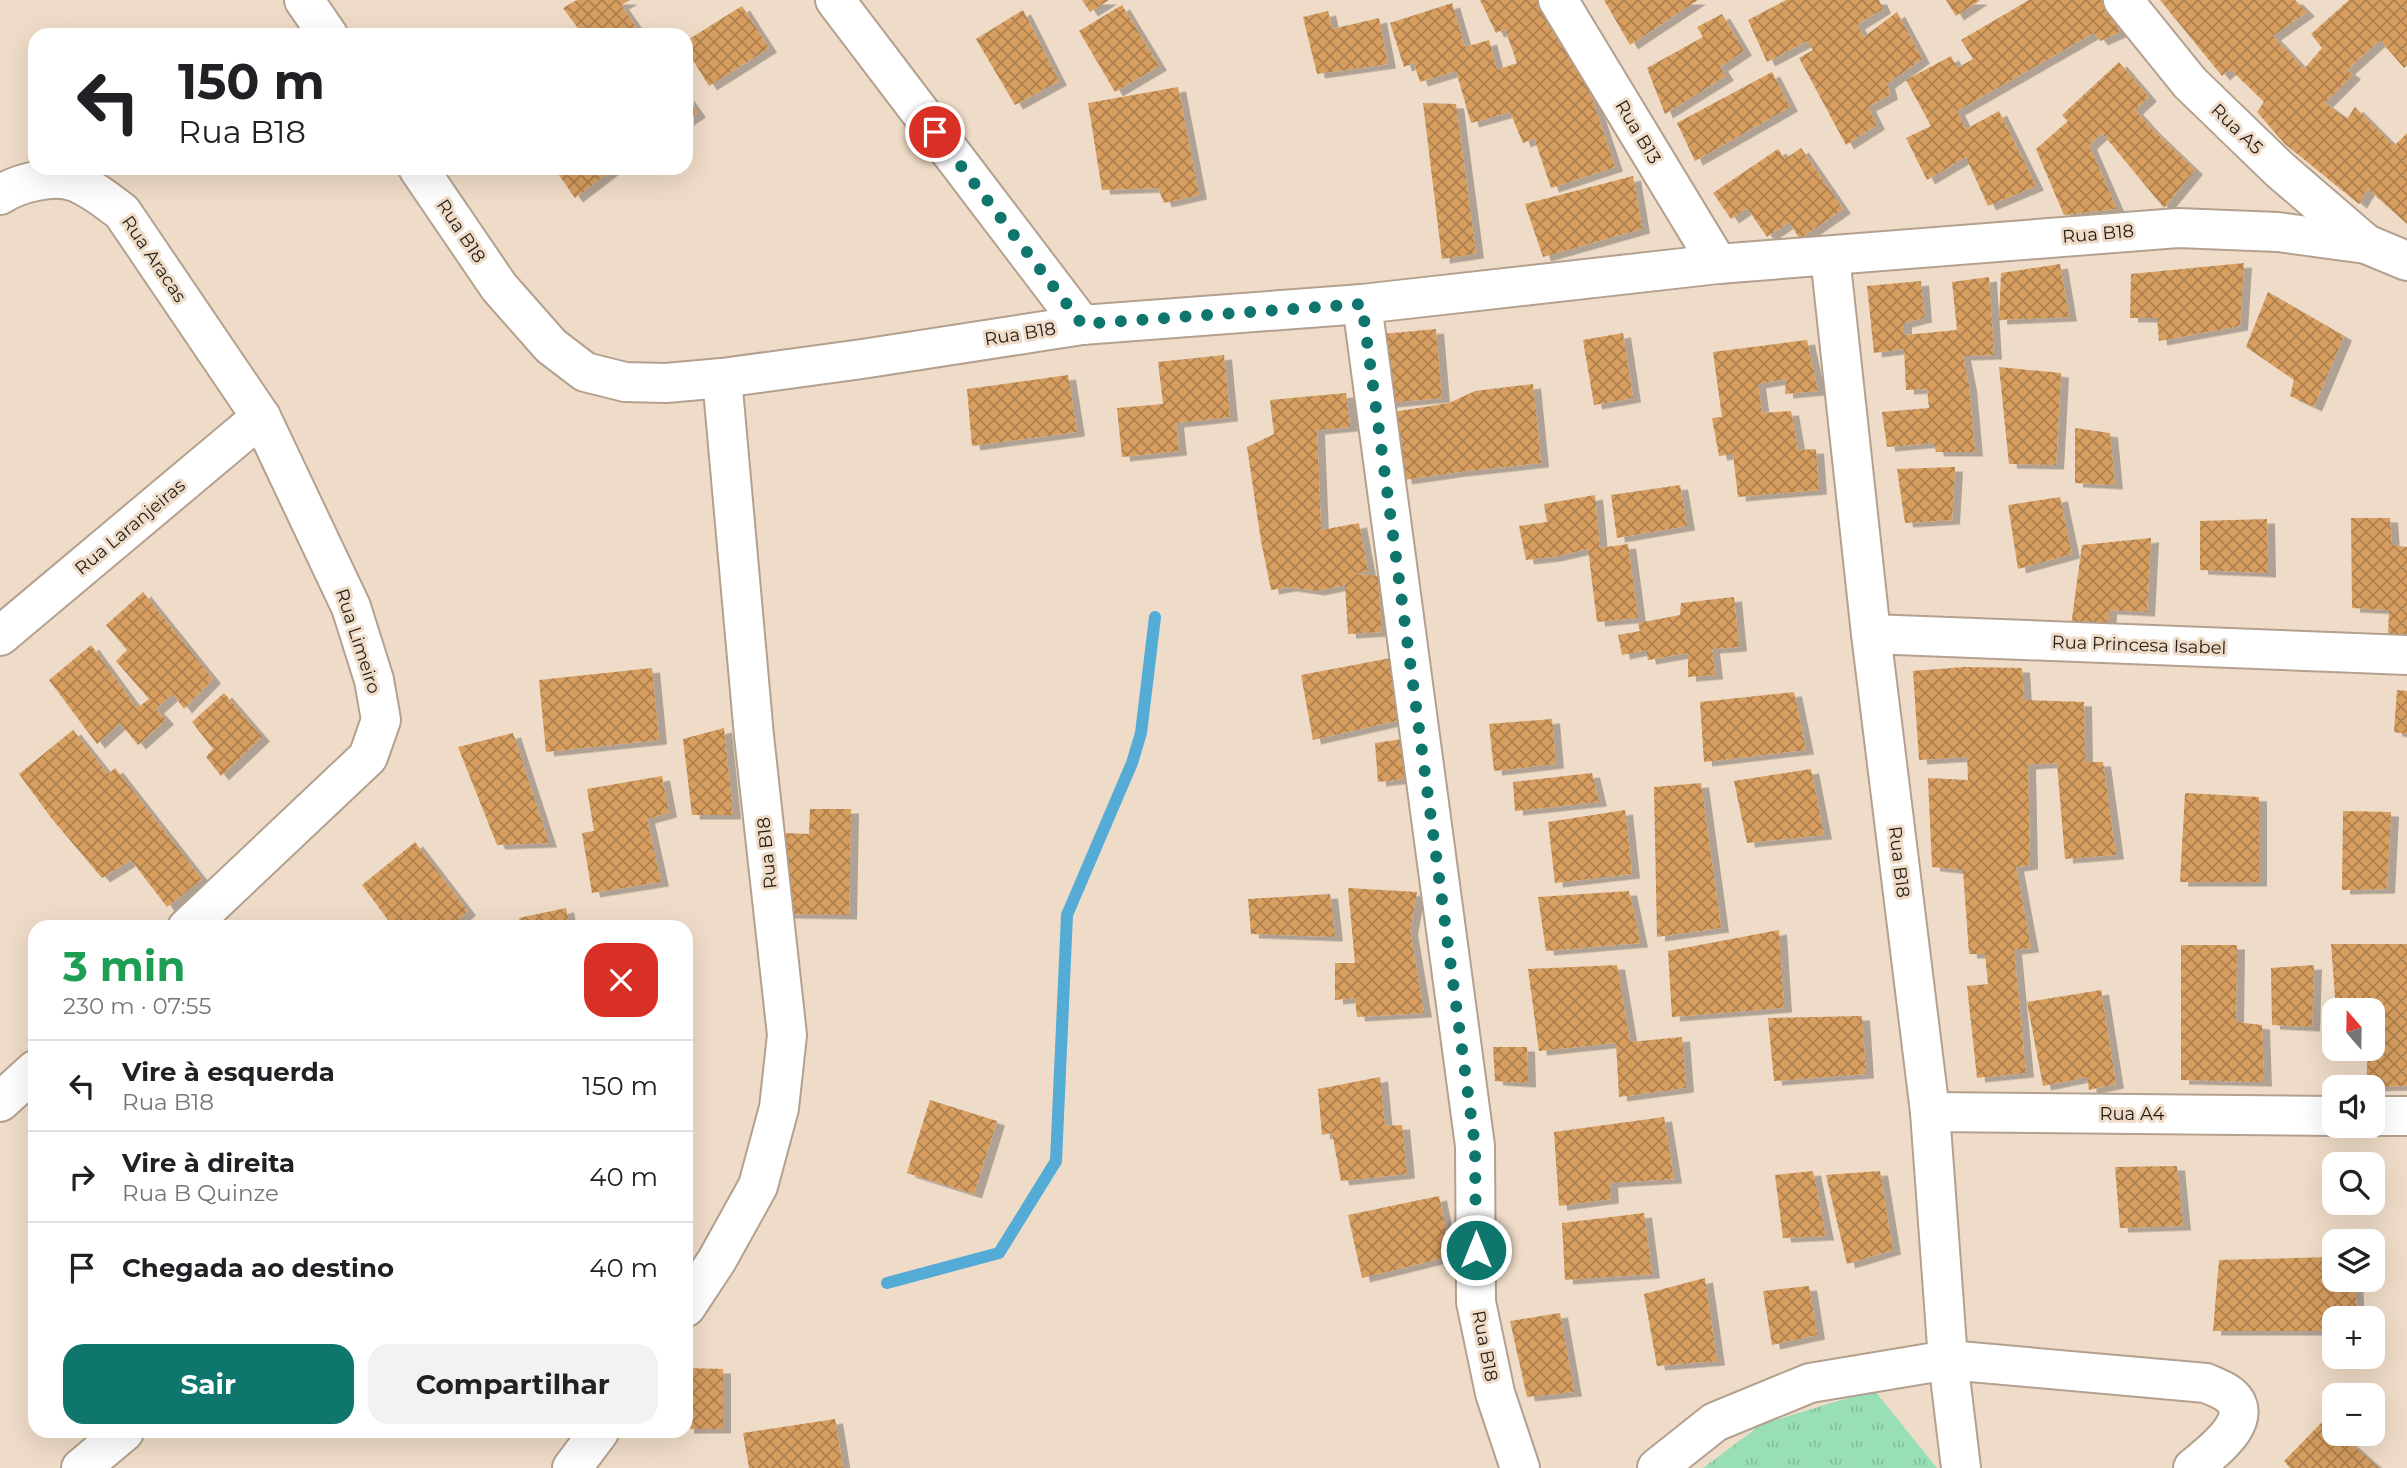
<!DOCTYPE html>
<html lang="pt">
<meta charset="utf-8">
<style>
:root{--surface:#fff;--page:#f2f2f2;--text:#202124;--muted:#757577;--line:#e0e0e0;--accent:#0f766e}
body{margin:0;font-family:Montserrat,sans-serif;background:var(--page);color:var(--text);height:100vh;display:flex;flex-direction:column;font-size:26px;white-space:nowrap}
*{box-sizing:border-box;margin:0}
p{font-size:23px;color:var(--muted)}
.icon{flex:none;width:38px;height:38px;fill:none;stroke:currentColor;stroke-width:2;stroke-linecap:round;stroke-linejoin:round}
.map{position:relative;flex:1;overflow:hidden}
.panel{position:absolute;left:28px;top:920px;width:665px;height:518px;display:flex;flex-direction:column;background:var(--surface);border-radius:21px;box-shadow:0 7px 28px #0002}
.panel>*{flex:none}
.banner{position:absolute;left:28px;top:28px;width:665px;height:147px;border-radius:21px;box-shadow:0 7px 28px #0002;background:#fff;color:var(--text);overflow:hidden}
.needle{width:46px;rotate:340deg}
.fabs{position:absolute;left:2322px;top:998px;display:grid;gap:14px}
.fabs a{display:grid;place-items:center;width:63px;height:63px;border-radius:14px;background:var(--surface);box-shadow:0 7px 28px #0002;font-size:35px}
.pin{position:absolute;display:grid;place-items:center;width:60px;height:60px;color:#fff;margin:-30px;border:4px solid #fff;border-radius:50%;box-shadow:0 2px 7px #0007}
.me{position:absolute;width:77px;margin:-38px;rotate:0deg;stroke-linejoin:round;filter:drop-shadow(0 0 5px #0008)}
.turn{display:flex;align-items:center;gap:24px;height:147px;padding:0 35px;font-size:32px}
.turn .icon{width:91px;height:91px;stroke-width:2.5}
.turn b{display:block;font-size:49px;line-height:60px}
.round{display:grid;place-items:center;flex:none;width:74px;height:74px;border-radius:21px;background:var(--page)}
.overview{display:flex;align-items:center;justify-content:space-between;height:119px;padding:0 35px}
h1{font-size:42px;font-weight:700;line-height:52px;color:#1e9e55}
.button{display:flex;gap:14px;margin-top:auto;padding:14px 35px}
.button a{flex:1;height:80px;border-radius:21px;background:var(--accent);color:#fff;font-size:28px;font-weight:700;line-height:80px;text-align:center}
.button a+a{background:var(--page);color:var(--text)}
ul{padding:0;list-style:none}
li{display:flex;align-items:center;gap:21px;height:91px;padding:0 35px;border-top:2px solid var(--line)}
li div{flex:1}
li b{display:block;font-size:26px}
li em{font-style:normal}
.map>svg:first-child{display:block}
.grass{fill:url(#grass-tufts)}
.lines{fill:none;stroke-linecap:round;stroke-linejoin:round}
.stream{stroke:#53abd6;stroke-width:12}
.building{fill:url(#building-cross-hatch);filter:url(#shadow)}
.minor-casing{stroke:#b3a08e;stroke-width:42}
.minor{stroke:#fff;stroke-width:38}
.route{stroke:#0f766e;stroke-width:12;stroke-dasharray:0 21.6}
.labels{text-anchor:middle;stroke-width:6;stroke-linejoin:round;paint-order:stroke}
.street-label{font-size:18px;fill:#241d16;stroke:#efdcc8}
</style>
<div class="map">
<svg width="2407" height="1468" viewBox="0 0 2407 1468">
<defs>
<pattern id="grass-tufts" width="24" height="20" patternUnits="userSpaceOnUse" patternTransform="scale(1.75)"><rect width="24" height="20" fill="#99dfb6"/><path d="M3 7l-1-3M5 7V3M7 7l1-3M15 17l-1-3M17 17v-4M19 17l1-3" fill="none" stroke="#84bf9c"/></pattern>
<pattern id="building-cross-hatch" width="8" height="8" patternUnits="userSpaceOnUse" patternTransform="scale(1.75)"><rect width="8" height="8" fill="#d79e60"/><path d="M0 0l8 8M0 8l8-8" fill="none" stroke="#ae804e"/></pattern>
<filter id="shadow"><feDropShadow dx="8" dy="4.5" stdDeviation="0" flood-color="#0004"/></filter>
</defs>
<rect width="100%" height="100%" fill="#efdcc8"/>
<polygon class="grass" points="1874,1390 1937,1468 1703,1468 1762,1424"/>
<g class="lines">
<polyline class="stream" points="887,1283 999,1253 1056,1161 1067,915 1132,763 1141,733 1155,617"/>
</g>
<g class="building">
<polygon points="577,0 630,0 621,5 642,35 583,35 563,8"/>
<polygon points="1082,0 1109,0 1090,12"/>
<polygon points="1480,0 1541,0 1582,68 1615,167 1551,188 1534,138 1523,143 1510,112 1471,123 1456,71 1420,82 1414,63 1404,67 1390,23 1452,3 1465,47 1489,40 1497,70 1517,63 1505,29 1496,33"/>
<polygon points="1604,0 1698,0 1630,45"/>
<polygon points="1786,0 1879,0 1883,9 1857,25 1864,37 1897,12 1922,59 1887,84 1890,95 1868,107 1877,125 1846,145 1799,58 1813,50 1807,41 1767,62 1748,20"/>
<polygon points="1946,0 1980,0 1956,16"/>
<polygon points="2029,0 2101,0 2120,32 2100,41 2094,33 1957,111 1966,129 1999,111 2036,186 1988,206 1966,157 1927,180 1906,138 1931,126 1906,80 1951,56 1957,68 1973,59 1961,40"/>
<polygon points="2160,0 2295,0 2307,12 2273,36 2304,69 2322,48 2311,34 2349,0 2407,0 2407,65 2404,68 2380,40 2347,70 2353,75 2325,103 2347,119 2355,107 2394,146 2407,133 2407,224 2368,189 2359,204 2285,144 2257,112 2264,102 2230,69 2222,76"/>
<polygon points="1122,5 1159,66 1115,92 1079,31"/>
<polygon points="742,6 769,48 709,86 686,49 686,41"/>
<polygon points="1023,10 1059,81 1015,105 976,39"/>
<polygon points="1328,11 1332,29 1379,18 1388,64 1317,74 1303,17"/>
<polygon points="1722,14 1744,51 1720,67 1726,76 1665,114 1647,68 1703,37 1697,27"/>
<polygon points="2119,62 2149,97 2135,110 2152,129 2195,170 2164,208 2102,133 2089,145 2117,209 2064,215 2036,149 2068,121 2062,115"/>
<polygon points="1772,72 1790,107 1695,161 1677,123"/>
<polygon points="1178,87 1199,195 1164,203 1158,188 1102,190 1088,103"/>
<polygon points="686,96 698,113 686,121"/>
<polygon points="1423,103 1456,104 1476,254 1442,259"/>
<polygon points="1801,148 1843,209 1800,239 1789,222 1767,237 1747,208 1731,219 1713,193 1778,149 1785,159"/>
<polygon points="554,168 614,168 575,198"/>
<polygon points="1633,176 1642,229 1543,257 1525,204"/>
<polygon points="2244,263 2240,326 2159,341 2157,318 2130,318 2131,274"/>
<polygon points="2060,264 2069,317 1999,320 2001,273"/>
<polygon points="1989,277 1994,355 1963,356 1969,386 1975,452 1936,452 1934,443 1887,447 1882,412 1929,408 1927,389 1906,390 1904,349 1874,353 1867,286 1921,281 1924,318 1904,323 1904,335 1957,330 1952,282"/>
<polygon points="2268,292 2344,336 2314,407 2290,396 2294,380 2246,347"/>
<polygon points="1436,329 1442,398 1388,403 1382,334"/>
<polygon points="1623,333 1633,398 1594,405 1583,340"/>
<polygon points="1807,340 1818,391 1785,394 1786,379 1758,384 1762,413 1791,411 1798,450 1816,449 1819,490 1738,497 1733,454 1719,456 1712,418 1722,417 1713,352"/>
<polygon points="1224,355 1230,417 1176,423 1179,451 1122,457 1117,408 1163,404 1158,362"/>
<polygon points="1999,367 2061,373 2056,465 2009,464"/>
<polygon points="1068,375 1077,432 972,446 967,389"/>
<polygon points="1533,384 1541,463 1459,472 1404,480 1393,412 1449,403 1475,391"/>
<polygon points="1346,393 1350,427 1317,430 1321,530 1359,523 1368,571 1353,574 1384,576 1378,578 1382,632 1348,634 1345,585 1317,591 1288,587 1271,590 1261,541 1247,447 1274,434 1270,400"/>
<polygon points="2075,428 2110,433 2115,485 2075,483"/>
<polygon points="1955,467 1952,520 1905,523 1897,469"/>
<polygon points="1680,485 1687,526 1617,538 1611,495"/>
<polygon points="1595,495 1600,548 1628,544 1638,618 1597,622 1588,549 1553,557 1526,560 1519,526 1547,522 1544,504"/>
<polygon points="2060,497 2072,554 2018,569 2008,505"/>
<polygon points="2351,518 2390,518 2392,545 2407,547 2407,640 2388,637 2389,610 2352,608"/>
<polygon points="2267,519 2268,573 2200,570 2200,521"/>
<polygon points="2151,538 2147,612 2109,610 2108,633 2071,626 2082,545"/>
<polygon points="143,592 213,679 184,709 173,694 156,709 166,720 138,745 120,723 97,744 49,680 91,645 137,708 149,699 116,661 127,650 106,625"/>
<polygon points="1734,597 1739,647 1712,649 1715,675 1688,677 1688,653 1648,660 1646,650 1622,655 1618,635 1640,631 1638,623 1680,615 1681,603"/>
<polygon points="1391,658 1405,719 1313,740 1301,675"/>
<polygon points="1964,667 2022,668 2024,700 2084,702 2085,762 2103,762 2116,855 2065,859 2057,763 2028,765 2030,865 2016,867 2031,948 2014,950 2026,1073 1977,1078 1967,986 1988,984 1985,954 1969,954 1963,870 1932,867 1928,778 1968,780 1967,757 1919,760 1913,671"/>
<polygon points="652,668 659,740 546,752 539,680"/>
<polygon points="2397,690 2407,691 2407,734 2394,732"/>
<polygon points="1794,692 1806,750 1704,762 1700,702"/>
<polygon points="224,693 262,737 221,776 206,757 213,749 192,722"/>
<polygon points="1552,719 1556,764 1494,771 1489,724"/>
<polygon points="724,728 733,815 692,815 683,739"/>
<polygon points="73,730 108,774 115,768 202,879 167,907 131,860 102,878 52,819 19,774"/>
<polygon points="513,733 549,843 497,845 458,747"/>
<polygon points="1403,739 1412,778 1378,782 1375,743"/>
<polygon points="1811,769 1824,835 1747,843 1734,781"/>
<polygon points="1592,773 1599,802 1515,811 1513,782"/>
<polygon points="662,776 669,813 647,819 661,882 592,893 582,833 594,831 587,789"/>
<polygon points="1701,783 1721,928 1657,937 1654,787"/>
<polygon points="2185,793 2259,797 2259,882 2180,882"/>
<polygon points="810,809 851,809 849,915 784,914 786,833 809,834"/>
<polygon points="1625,810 1632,874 1555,883 1548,822"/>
<polygon points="2343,811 2391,812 2387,889 2342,890"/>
<polygon points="415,842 468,911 449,928 394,928 362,885"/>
<polygon points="1348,888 1417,892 1410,930 1424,1013 1357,1017 1355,998 1335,1000 1335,963 1355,963"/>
<polygon points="1629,891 1640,943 1546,951 1538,897"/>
<polygon points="1330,894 1335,937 1251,934 1248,899"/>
<polygon points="566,908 570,928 521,928 519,918"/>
<polygon points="1779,930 1784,1008 1672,1017 1668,951"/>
<polygon points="2331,944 2407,944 2407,1086 2366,1087 2368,1048 2373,1048 2373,1010 2336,1010"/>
<polygon points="2181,945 2237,945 2236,1022 2262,1025 2264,1082 2181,1080"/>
<polygon points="1617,965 1630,1042 1682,1037 1686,1088 1619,1097 1616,1043 1539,1051 1528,969"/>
<polygon points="2314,965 2312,1027 2272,1025 2271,968"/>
<polygon points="2101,990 2116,1084 2089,1090 2087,1077 2043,1086 2027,1002"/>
<polygon points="1862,1016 1866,1074 1774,1081 1768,1018"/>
<polygon points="1493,1047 1527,1047 1528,1083 1495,1081"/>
<polygon points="1380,1077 1385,1126 1402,1125 1407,1174 1341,1181 1332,1133 1322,1135 1318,1089"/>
<polygon points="930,1100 997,1121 974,1194 907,1173"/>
<polygon points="1664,1117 1674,1179 1610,1183 1611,1199 1559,1206 1554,1132"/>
<polygon points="2177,1166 2183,1226 2120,1228 2115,1167"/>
<polygon points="1813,1171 1826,1236 1783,1238 1775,1175"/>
<polygon points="1880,1171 1893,1250 1847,1264 1826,1175"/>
<polygon points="1439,1196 1451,1256 1362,1278 1348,1215"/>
<polygon points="1644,1213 1652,1274 1565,1280 1562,1223"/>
<polygon points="2334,1257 2334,1279 2355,1279 2357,1318 2334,1318 2334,1331 2213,1331 2219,1260"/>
<polygon points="1705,1278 1717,1361 1657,1366 1644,1294"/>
<polygon points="1809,1286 1817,1335 1772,1345 1763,1291"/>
<polygon points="1560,1313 1574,1392 1527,1397 1510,1321"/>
<polygon points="686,1368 723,1369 723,1429 686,1429"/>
<polygon points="835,1419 843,1468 749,1468 743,1433"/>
<polygon points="2324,1420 2334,1429 2334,1433 2339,1433 2379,1468 2290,1468 2284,1461"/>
</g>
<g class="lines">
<defs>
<g id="minor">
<polyline points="304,0 328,35"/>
<polyline points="835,0 1082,325"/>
<polyline points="1558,0 1718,264"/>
<polyline points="2123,0 2190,83 2280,170 2366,244"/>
<polyline points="418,168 499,287 551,346 585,372 625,382 666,383 722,378 862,359 1082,325 1362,304 1718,264 2178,228 2278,232 2366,244 2407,261"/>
<path d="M0,195C18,183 54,174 75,182C93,189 107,201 122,212L261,417L351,607L374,680L381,720L368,757L187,928"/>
<polyline points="1830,256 1871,634 1930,1112 1948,1360 1961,1468"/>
<polyline points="1362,304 1475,1146 1476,1302 1495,1393 1520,1468"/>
<polyline points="1871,634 2407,655"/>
<polyline points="0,636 261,417"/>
<polyline points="0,1102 35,1070"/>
<polyline points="1930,1112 2334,1116"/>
<polyline points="2373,1116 2407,1116"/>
<polyline points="686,1307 717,1260 758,1186 779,1108 787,1035 754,736 722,378"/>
<polyline points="81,1468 124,1432"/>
<polyline points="572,1468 599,1432"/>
<path d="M1657,1468L1715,1422L1810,1383L1948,1360L2206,1383C2213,1386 2221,1389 2227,1393C2261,1417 2211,1453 2193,1468"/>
</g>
</defs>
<use href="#minor" class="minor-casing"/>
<use href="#minor" class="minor"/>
</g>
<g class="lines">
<polyline class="route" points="935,132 1082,324 1362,304 1475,1146 1476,1250"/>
</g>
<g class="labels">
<g class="street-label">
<text transform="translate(2237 129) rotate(44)" y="6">Rua A5</text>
<text transform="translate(1638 132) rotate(59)" y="6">Rua B13</text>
<text transform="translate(461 231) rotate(56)" y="6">Rua B18</text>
<text transform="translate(2098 234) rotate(-5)" y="6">Rua B18</text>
<text transform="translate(154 259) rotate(56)" y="6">Rua Aracas</text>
<text transform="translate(1020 334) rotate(-9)" y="6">Rua B18</text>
<text transform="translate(130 527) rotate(-40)" y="6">Rua Laranjeiras</text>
<text transform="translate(358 641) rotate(72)" y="6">Rua Limeiro</text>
<text transform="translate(2139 645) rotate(2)" y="6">Rua Princesa Isabel</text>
<text transform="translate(767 853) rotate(-96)" y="6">Rua B18</text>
<text transform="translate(1899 862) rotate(83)" y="6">Rua B18</text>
<text x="2132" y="1120">Rua A4</text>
<text transform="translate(1485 1346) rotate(79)" y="6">Rua B18</text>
</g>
</g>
</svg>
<div class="fabs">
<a><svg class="needle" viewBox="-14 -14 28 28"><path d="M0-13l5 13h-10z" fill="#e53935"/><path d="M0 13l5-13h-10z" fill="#757577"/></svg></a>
<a><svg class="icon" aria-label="sound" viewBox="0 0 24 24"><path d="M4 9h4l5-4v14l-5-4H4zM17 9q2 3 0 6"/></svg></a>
<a><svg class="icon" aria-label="search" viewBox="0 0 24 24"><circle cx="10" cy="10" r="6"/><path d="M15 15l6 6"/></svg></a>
<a><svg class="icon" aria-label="layers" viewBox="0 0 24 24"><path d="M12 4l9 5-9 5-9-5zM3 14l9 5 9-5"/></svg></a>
<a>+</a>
<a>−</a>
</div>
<div class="pin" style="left:935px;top:132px;background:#d93025"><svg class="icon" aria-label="arrive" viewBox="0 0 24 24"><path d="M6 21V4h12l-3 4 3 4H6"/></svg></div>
<svg class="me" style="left:1476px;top:1250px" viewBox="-20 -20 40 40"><circle r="17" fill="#0f766e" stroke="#fff" stroke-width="3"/><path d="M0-11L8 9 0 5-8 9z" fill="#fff"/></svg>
<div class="banner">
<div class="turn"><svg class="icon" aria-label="left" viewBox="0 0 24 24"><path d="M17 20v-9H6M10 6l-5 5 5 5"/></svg><div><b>150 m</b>Rua B18</div></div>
</div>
<section class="panel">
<div class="overview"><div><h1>3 min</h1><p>230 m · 07:55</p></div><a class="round" style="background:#d93025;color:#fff"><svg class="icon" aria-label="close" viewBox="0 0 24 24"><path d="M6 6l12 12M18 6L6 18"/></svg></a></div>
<ul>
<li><svg class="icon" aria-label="left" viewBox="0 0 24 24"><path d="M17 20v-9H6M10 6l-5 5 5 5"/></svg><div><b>Vire à esquerda</b><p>Rua B18</p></div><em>150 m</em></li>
<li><svg class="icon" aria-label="right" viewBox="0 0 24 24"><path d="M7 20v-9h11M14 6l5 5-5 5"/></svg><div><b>Vire à direita</b><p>Rua B Quinze</p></div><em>40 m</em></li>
<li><svg class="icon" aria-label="arrive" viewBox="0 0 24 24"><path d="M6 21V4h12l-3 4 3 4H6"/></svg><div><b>Chegada ao destino</b></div><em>40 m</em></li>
</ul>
<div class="button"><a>Sair</a><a>Compartilhar</a></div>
</section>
</div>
